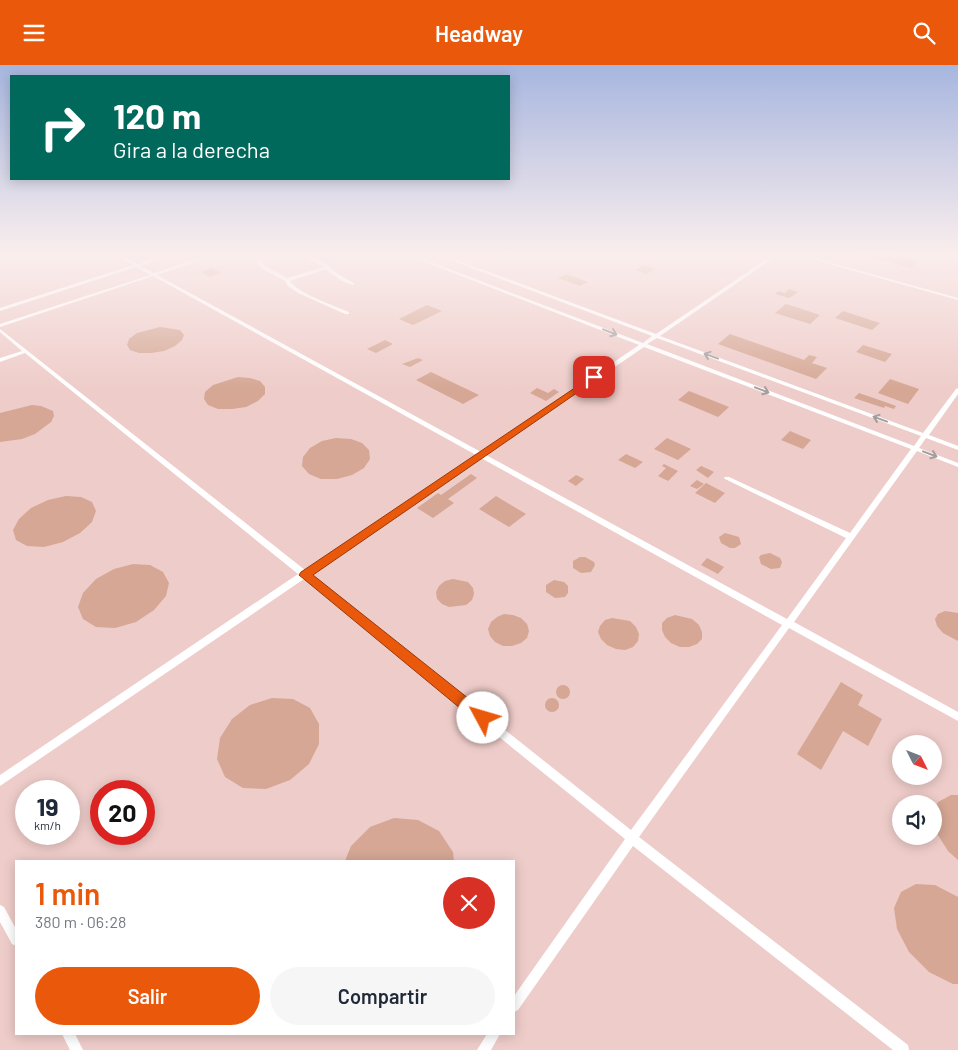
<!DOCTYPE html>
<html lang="es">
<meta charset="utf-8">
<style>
:root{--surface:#fff;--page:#f6f6f7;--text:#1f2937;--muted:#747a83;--accent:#ea580c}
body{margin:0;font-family:Barlow,sans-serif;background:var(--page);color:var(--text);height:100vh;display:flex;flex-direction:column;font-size:19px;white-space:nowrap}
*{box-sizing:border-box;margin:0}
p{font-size:16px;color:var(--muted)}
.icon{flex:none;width:28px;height:28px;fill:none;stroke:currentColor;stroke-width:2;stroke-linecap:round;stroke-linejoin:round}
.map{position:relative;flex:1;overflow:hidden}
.drawer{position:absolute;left:15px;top:795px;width:500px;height:175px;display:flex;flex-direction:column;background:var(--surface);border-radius:0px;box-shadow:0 2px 12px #0003}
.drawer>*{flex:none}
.guide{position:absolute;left:10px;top:10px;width:500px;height:105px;border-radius:0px;box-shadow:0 2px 12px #0003;background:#00695c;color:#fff;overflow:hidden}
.needle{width:32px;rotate:132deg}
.fabs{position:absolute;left:892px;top:670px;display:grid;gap:10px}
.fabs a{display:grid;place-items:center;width:50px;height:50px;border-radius:50%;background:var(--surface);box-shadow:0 2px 12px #0003;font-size:25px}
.speed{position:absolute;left:15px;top:715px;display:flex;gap:10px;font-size:25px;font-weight:700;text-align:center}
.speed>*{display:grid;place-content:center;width:65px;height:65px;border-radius:50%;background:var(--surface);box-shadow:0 2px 12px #0003;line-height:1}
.speed small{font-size:12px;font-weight:400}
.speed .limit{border:8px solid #d22;background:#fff;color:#111}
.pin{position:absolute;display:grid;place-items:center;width:42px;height:42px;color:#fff;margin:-21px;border-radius:10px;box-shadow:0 2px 8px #0006}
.me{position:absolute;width:55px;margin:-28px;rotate:309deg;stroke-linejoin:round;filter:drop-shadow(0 0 4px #0008)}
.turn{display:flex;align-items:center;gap:18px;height:105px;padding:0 20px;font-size:22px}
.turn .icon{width:65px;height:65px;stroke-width:2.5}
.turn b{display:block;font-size:35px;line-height:42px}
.round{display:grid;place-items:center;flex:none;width:52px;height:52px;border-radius:26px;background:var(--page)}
.overview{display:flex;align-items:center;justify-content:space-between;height:85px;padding:0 20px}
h1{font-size:30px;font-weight:600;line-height:38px;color:var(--accent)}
.cta{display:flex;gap:10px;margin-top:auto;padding:10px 20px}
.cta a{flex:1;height:58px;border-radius:30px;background:var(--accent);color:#fff;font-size:20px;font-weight:600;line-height:58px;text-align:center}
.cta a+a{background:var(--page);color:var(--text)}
header{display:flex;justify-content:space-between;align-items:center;height:65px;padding:0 20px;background:var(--accent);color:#fff;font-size:22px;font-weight:600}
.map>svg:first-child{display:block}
.built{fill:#eeccc9;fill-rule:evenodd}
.building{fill:#d5a794}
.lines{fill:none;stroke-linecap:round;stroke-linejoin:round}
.service{fill:#fff;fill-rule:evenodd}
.oneway{stroke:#a19e9d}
.route{fill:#ea580c;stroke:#983908}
</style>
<header><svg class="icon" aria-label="menu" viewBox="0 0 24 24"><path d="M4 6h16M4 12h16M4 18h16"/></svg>Headway<svg class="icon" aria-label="search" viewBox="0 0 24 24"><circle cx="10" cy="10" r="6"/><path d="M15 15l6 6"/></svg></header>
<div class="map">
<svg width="958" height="985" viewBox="0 0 958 985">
<rect width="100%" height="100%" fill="#f3d9d7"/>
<path class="built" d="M0,187H958V985H0ZM901,679H934V711H901ZM26,726H69V769H26ZM101,726H144V769H101ZM901,739H934V771H901ZM16,796H514V969H16Z"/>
<g class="building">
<polygon points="853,187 882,187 918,196 911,203"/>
<polygon points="644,200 655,204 646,209 635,205"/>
<polygon points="211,203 221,208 210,212 201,207"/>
<polygon points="566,209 588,217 580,221 558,213"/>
<polygon points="789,224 798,227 789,233 775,229 779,226 785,228"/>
<polygon points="786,239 820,250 810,259 775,248"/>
<polygon points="427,240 442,246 413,260 399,254"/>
<polygon points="843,246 880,258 872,265 835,253"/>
<polygon points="160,262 180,265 184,270 182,275 175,281 164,286 151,288 139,288 130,285 127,280 129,274 137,268"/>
<polygon points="730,269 804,295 809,290 817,292 812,298 827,303 816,314 718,279"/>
<polygon points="385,275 393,279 376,288 367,284"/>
<polygon points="863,280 892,289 885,297 856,287"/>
<polygon points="418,293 423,295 410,302 402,299"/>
<polygon points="431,307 479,330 463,339 416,315"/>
<polygon points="238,312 250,313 260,316 265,322 265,329 258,336 246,342 232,344 218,344 208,340 204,334 205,327 213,320"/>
<polygon points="890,314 919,324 908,339 878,328"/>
<polygon points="537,323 548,328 554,324 559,327 546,336 530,328"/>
<polygon points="689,326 729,342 718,352 678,335"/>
<polygon points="859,328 888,338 896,341 894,344 885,341 884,343 854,333"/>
<polygon points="32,340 41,341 53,346 54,351 51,357 35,369 22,374 0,377 0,348"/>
<polygon points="790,366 811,375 803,384 781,375"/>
<polygon points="336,373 351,374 362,378 369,385 370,394 364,403 352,410 337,414 321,414 309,409 302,401 303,392 310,383 322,376"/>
<polygon points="667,373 691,384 678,395 654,384"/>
<polygon points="626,389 643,397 635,403 618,395"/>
<polygon points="664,399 678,406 668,416 658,411 666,403 662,401"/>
<polygon points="701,401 708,404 714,407 708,413 696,405"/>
<polygon points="471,409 477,413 448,434 454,438 433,453 417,443 438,428 441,430"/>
<polygon points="576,410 584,414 576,421 568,416"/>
<polygon points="697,415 704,419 697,424 690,421"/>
<polygon points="706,418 725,428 715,438 695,428"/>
<polygon points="66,431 81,432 92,437 96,446 92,457 80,468 63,477 44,482 27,481 16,475 13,465 19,454 31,443 48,435"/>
<polygon points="496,431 526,449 509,462 479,444"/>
<polygon points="725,468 739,472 741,479 735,483 730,483 721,478 719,472"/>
<polygon points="770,488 780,493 782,497 780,503 771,504 761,499 759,492 761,490"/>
<polygon points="580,492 585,492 594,497 595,500 591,507 581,508 573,503 573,496"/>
<polygon points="707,493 724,502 718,509 701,500"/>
<polygon points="133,499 150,500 163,507 169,518 166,531 154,545 136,557 115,563 96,562 83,554 78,542 83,528 96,514 114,504"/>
<polygon points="453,514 468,517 473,523 474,529 472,535 466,540 449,542 442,539 437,534 436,527 439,521 445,516"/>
<polygon points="554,515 564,517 568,521 568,528 565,532 555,533 546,527 546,520"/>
<polygon points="945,546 958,548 958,576 943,568 937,561 935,554 938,549"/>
<polygon points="504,549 513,550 521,553 527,559 529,566 527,573 521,578 512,581 503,581 495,577 490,571 488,564 491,557 497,552"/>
<polygon points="675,550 692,554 699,560 702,567 702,574 697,579 689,582 680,582 671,578 665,572 662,565 662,558 667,553"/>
<polygon points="612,553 630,556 636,562 639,569 638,576 633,582 625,585 616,584 607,580 601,574 598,567 600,561 605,555"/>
<polygon points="841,617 863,630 858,640 882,654 868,681 843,666 821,705 797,689"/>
<circle cx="563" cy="627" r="7"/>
<polygon points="272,633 293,634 310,643 319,659 319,679 309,699 290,715 266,724 243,723 225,712 217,694 220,673 232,654 250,640"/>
<circle cx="552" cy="640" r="7"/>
<polygon points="951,730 958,730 958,795 948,786 936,767 934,755 934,748 938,737"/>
<polygon points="394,753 418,755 439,766 453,787 454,796 345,796 351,781 370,762"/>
<polygon points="916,819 935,820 958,832 958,919 953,919 929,907 909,887 897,864 894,843 901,827"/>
</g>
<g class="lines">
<g class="service">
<path d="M110,187H115L137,199L174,187H181L140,201L154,208L217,187H224L157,210L481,387L639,280L399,187H405L643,278L652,271L429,187H435L656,269L777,187H782L660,271L923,368L956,324L958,323V329L929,370L958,381V385L926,373L919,383L958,398V402L917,386L794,557L958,647V656L789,563L639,772L908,980L909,985H893L633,781L518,945L514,947V931L625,774L304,514L0,721V710L298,509L25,288L0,297V293L22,286L0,267V264L305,505L476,390L153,211L0,262V259L150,210L136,202L0,246V243L133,200ZM657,273L921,371L914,381L647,279ZM644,282L911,384L850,468L729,412H725L724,413L725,414L846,473L787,554L486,390ZM481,393L782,560L631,765L310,510Z"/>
<path d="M275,187H281L263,195L261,197L265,201L287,213L324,202L297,187H303L325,198L338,209L354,218V220C343,218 334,211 326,204L290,216C297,228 335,241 349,247V249H345L298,228L288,221L285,216L261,203L257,197L260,193Z"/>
<polygon points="786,187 793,187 958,233 958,235"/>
<polygon points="0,840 4,842 16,864 16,881 12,879 0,857"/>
<polygon points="62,969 75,969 83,985 70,985"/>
<polygon points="487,969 500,969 491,985 477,985"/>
</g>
</g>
<defs><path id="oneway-shaft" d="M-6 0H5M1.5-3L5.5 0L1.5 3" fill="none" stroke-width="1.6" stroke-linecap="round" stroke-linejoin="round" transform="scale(1.25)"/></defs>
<g class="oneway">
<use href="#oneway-shaft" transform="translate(610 267) rotate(21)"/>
<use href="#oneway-shaft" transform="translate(711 291) rotate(-160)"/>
<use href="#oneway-shaft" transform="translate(762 325) rotate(21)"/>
<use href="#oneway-shaft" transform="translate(880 354) rotate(-160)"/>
<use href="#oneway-shaft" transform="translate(930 389) rotate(21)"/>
</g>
<linearGradient id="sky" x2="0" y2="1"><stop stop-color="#a7b6df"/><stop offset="0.58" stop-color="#faeeed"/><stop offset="1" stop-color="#faeeed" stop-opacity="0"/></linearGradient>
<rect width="958" height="325" fill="url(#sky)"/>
<polygon class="route" points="594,310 598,312 597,314 313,510 488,649 490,653 488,658 483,659 478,658 299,510 301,507"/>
</svg>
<div class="fabs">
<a><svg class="needle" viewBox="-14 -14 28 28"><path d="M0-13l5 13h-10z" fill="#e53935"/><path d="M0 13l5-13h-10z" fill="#747a83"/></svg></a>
<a><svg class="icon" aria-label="sound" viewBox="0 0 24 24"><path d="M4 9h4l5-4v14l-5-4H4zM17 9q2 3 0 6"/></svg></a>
</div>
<div class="speed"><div>19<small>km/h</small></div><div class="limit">20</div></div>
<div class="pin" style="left:594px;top:312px;background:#d93025"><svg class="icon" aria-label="arrive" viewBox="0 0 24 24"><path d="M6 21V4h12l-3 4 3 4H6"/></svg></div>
<svg class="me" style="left:483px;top:653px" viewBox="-20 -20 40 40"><circle r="19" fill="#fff"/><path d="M0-13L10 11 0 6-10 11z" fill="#ea580c"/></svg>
<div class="guide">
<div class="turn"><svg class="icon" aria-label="right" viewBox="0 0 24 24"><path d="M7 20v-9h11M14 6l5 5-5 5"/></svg><div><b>120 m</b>Gira a la derecha</div></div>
</div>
<section class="drawer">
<div class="overview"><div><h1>1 min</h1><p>380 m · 06:28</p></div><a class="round" style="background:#d93025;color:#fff"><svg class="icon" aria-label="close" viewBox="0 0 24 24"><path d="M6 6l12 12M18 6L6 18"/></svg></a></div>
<div class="cta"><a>Salir</a><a>Compartir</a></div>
</section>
</div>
